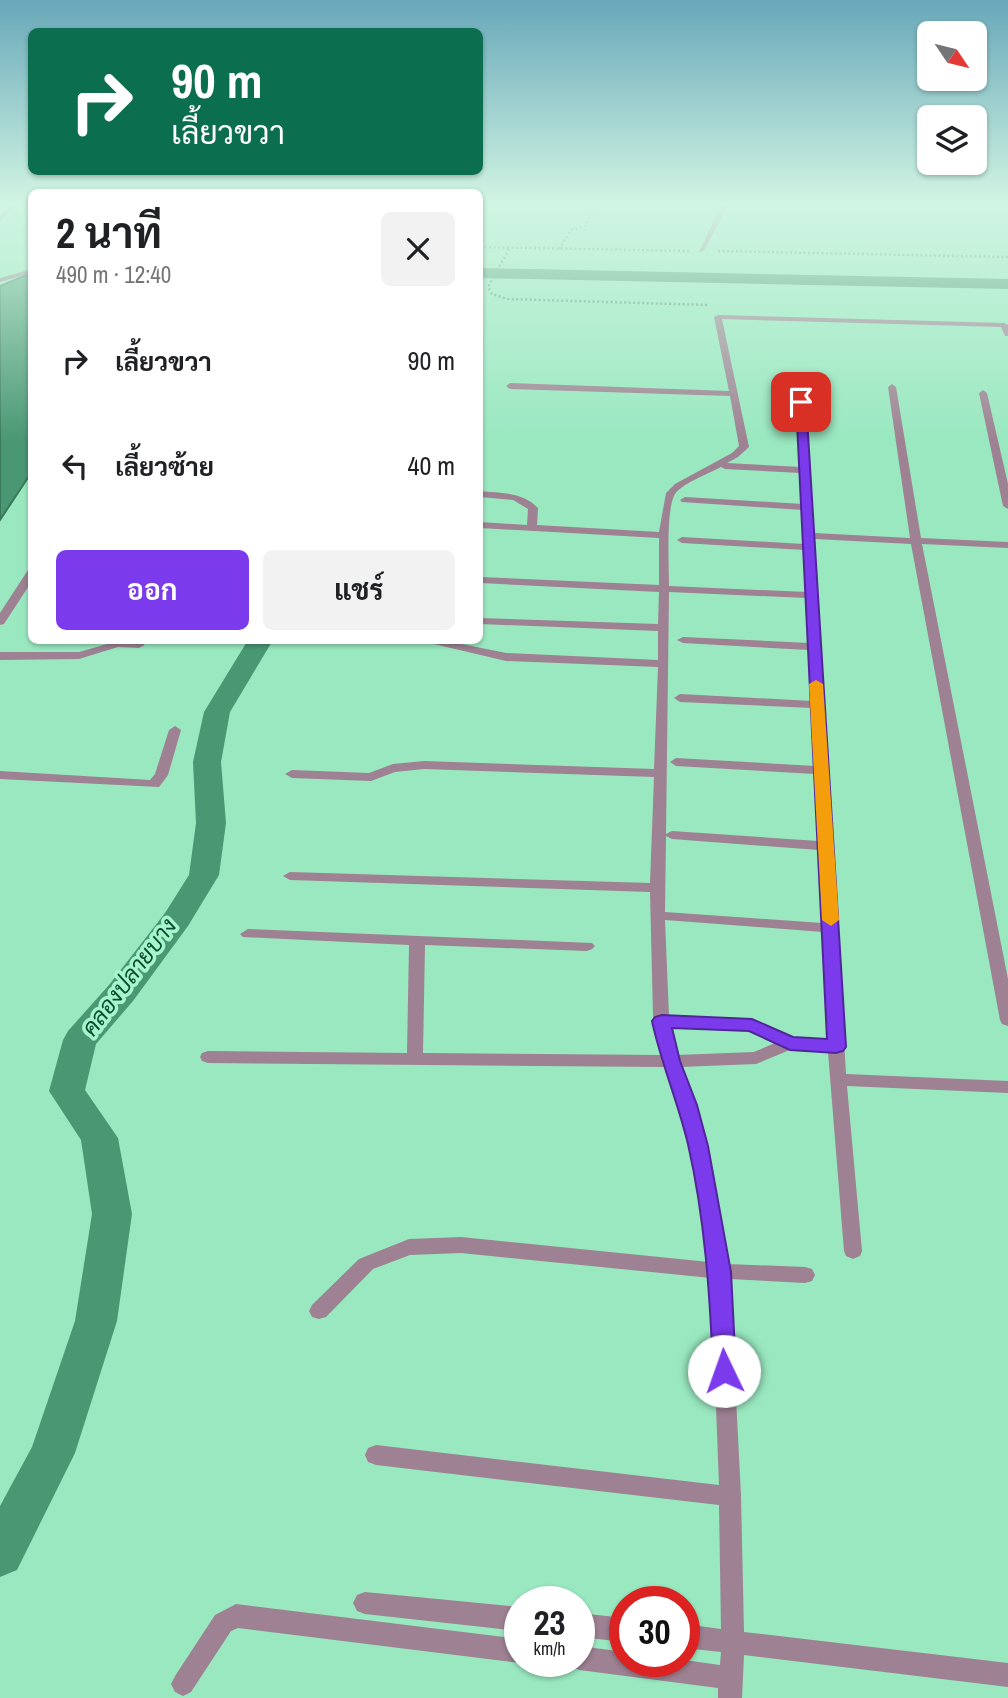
<!DOCTYPE html>
<html lang="th">
<meta charset="utf-8">
<style>
:root{--surface:#fff;--page:#f2f2f2;--text:#202124;--muted:#757577;--accent:#7c3aed}
body{margin:0;font-family:"Archivo Narrow",Sarabun,sans-serif;background:var(--page);color:var(--text);height:100vh;display:flex;flex-direction:column;font-size:26px;white-space:nowrap}
*{box-sizing:border-box;margin:0}
p{font-size:23px;color:var(--muted)}
.icon{flex:none;width:38px;height:38px;fill:none;stroke:currentColor;stroke-width:2;stroke-linecap:round;stroke-linejoin:round}
.map{position:relative;flex:1;overflow:hidden}
.side{position:absolute;left:28px;top:189px;width:455px;height:455px;display:flex;flex-direction:column;background:var(--surface);border-radius:10px;box-shadow:0 2px 5px #0004}
.side>*{flex:none}
.top-card{position:absolute;left:28px;top:28px;width:455px;height:147px;border-radius:10px;box-shadow:0 2px 5px #0004;background:#0b6e4f;color:#fff;overflow:hidden}
.needle{width:46px;rotate:125deg}
.buttons{position:absolute;left:917px;top:21px;display:grid;gap:14px}
.buttons a{display:grid;place-items:center;width:70px;height:70px;border-radius:10px;background:var(--surface);box-shadow:0 2px 5px #0004;font-size:35px}
.speed{position:absolute;left:504px;top:1586px;display:flex;gap:14px;font-size:35px;font-weight:700;text-align:center}
.speed>*{display:grid;place-content:center;width:91px;height:91px;border-radius:50%;background:var(--surface);box-shadow:0 2px 5px #0004;line-height:1}
.speed small{font-size:18px;font-weight:400}
.speed .limit{border:10px solid #d22;background:#fff;color:#111}
.pin{position:absolute;display:grid;place-items:center;width:60px;height:60px;color:#fff;margin:-30px;border-radius:14px;box-shadow:0 4px 10px #0006}
.me{position:absolute;width:77px;margin:-38px;rotate:357deg;stroke-linejoin:round;filter:drop-shadow(0 0 5px #0008)}
.turn{display:flex;align-items:center;gap:24px;height:147px;padding:0 28px;font-size:32px}
.turn .icon{width:91px;height:91px;stroke-width:2.5}
.turn b{display:block;font-size:49px;line-height:60px}
.round{display:grid;place-items:center;flex:none;width:74px;height:74px;border-radius:10px;background:var(--page)}
.head{display:flex;align-items:center;justify-content:space-between;height:119px;padding:0 28px}
h1{font-size:42px;font-weight:700;line-height:52px}
.action{display:flex;gap:14px;margin-top:auto;padding:14px 28px}
.action a{flex:1;height:80px;border-radius:10px;background:var(--accent);color:#fff;font-size:28px;font-weight:700;line-height:80px;text-align:center}
.action a+a{background:var(--page);color:var(--text)}
ul{padding:0;list-style:none}
li{display:flex;align-items:center;gap:21px;height:105px;padding:0 28px}
li div{flex:1}
li b{display:block;font-size:26px}
li em{font-style:normal}
.map>svg:first-child{display:block}
.water{fill:#499773;stroke:#38795b;stroke-width:2}
.lines{fill:none;stroke-linecap:round;stroke-linejoin:round}
.canal{fill:#499773;fill-rule:evenodd}
.path{stroke:#5c977a;stroke-width:2.5;stroke-dasharray:2 2.5;stroke-linecap:butt}
.lane{fill:#9e8192;fill-rule:evenodd}
.street{fill:#9e8192;fill-rule:evenodd}
.route{fill:#7c3aed;stroke:#51269a;stroke-width:2}
.slow{fill:#f59e0b}
.labels{text-anchor:middle;stroke-width:7;stroke-linejoin:round;paint-order:stroke}
.near-water-label{font-size:23px;font-style:italic;fill:#0b4b32;stroke:#a6f6cd}
</style>
<div class="map">
<svg width="1008" height="1698" viewBox="0 0 1008 1698">
<rect width="100%" height="100%" fill="#99e8c0"/>
<polygon class="water" points="31,273 31,473 0,520 0,286"/>
<g class="lines">
<g class="canal">
<polygon points="480,268 1008,279 1008,289 480,278"/>
<polygon points="248,640 273,640 230,712 221,762 226,823 219,875 188,926 133,1001 96,1044 85,1090 118,1138 132,1214 117,1321 75,1453 17,1570 0,1577 0,1506 32,1447 75,1321 92,1214 81,1140 49,1091 63,1040 68,1031 109,985 165,913 189,875 196,823 193,762 204,712"/>
</g>
<g class="path">
<polyline points="480,247 689,251"/>
<polyline points="509,249 488,287 492,294 507,299 707,305"/>
<polyline points="559,249 571,230 586,226 594,204"/>
<polyline points="718,251 1008,257"/>
</g>
<g class="lane">
<polygon points="13,204 19,204 0,221 0,216"/>
<polygon points="32,269 32,273 0,282 0,278"/>
</g>
<g class="street">
<polygon points="722,204 728,204 704,251 699,252"/>
<path d="M718,315L1004,323L1008,325V336H1005L1001,327L722,319L749,447L738,457L727,463L801,467L797,380L804,378L814,533L910,538L888,387L892,384L896,387L921,538L1008,542V548L922,544L1008,979V1026L1002,1024L1000,1020L911,544L815,539L846,1074L1008,1081V1093L847,1086L862,1251L860,1256L853,1259L846,1256L844,1251L828,1052L792,1049L756,1064L680,1067C706,1130 716,1196 728,1264L805,1267L812,1269L815,1275L812,1281L805,1283L730,1279L741,1496L744,1632L1008,1663V1687L744,1655L742,1698H718V1688L579,1670L571,1666L568,1661H579V1646L625,1652V1661L684,1660L720,1665L721,1652L684,1648V1624L721,1629L719,1505L376,1465L368,1462L365,1455L368,1448L376,1445L719,1485L711,1278L461,1253L410,1255L373,1269L326,1317L319,1319L312,1317L309,1311L312,1305L359,1259L409,1239L461,1237L709,1262C698,1195 688,1130 664,1067L208,1063L202,1061L200,1057L202,1053L208,1051L407,1053L409,945L243,937L240,934L248,929L592,943L595,946L592,949L587,951L425,945L423,1053L661,1055L653,1016L650,892L290,880L283,876L290,872L650,883L654,777L424,769L395,772L371,781L292,778L285,774L292,770L369,773L393,764L424,761L654,769L658,667L506,661L417,640H442L506,653L658,660V631L480,624V618L658,624L659,592L480,583V577L659,585V538L480,528V522L527,525L528,509L513,500L480,497V491C500,493 523,492 538,508L537,525L659,532L666,493L675,484L732,453L739,446L730,396L510,389L506,386L510,383L729,391L714,317ZM721,467L725,469L801,473L803,504L685,497L680,500L682,502L803,510L804,544L682,537L677,540L682,543L805,550L807,592L669,586C669,566 666,513 674,496C678,485 710,473 721,467ZM669,592L807,598L809,643L683,637L677,640L683,643L809,650L812,701L680,694L674,698L680,702L812,708L815,766L676,758L670,762L676,766L815,774L818,841L672,831L666,834ZM666,836L672,839L819,850L822,923L665,912ZM665,920L823,932L828,1041L793,1038L752,1019L669,1016ZM671,1027L749,1030L775,1043L754,1052L677,1055Z"/>
<polygon points="983,390 987,393 1008,484 1008,509 1003,506 979,393"/>
<polygon points="32,569 32,581 4,624 0,625 0,613 28,570"/>
<polygon points="118,641 139,642 145,645 139,648 118,647 79,659 0,660 0,652 79,652"/>
<polygon points="175,726 181,730 168,775 159,787 0,779 0,771 150,780 155,774 169,730"/>
<polygon points="365,1592 520,1607 520,1631 365,1614 357,1611 353,1603 357,1595"/>
<polygon points="236,1604 520,1639 520,1661 525,1661 520,1663 238,1628 231,1631 191,1692 183,1696 175,1692 171,1684 175,1676 215,1615"/>
<polygon points="579,1613 625,1618 625,1642 579,1637"/>
</g>
</g>
<linearGradient id="sky" x2="0" y2="1"><stop stop-color="#68a8b9"/><stop offset="0.46" stop-color="#d1f5e3"/><stop offset="1" stop-color="#d1f5e3" stop-opacity="0"/></linearGradient>
<rect width="1008" height="441" fill="url(#sky)"/>
<path class="route" d="M801,399L806,402L846,1047L843,1051L836,1053L790,1050L749,1031L672,1028L680,1061L697,1105L708,1146L731,1272L736,1371L732,1378L724,1381L716,1378L713,1371C710,1295 705,1219 688,1144C678,1102 661,1063 652,1021L655,1017L662,1015L752,1019L793,1037L827,1039L796,402Z"/>
<polygon class="slow" points="816,680 823,684 839,920 831,926 822,920 809,684"/>
<g class="labels">
<g class="near-water-label">
<text transform="translate(129 977) rotate(-53)" y="8">คลองปลายบาง</text>
</g>
</g>
</svg>
<div class="buttons">
<a><svg class="needle" viewBox="-14 -14 28 28"><path d="M0-13l5 13h-10z" fill="#e53935"/><path d="M0 13l5-13h-10z" fill="#757577"/></svg></a>
<a><svg class="icon" aria-label="layers" viewBox="0 0 24 24"><path d="M12 4l9 5-9 5-9-5zM3 14l9 5 9-5"/></svg></a>
</div>
<div class="speed"><div>23<small>km/h</small></div><div class="limit">30</div></div>
<div class="pin" style="left:801px;top:402px;background:#d93025"><svg class="icon" aria-label="arrive" viewBox="0 0 24 24"><path d="M6 21V4h12l-3 4 3 4H6"/></svg></div>
<svg class="me" style="left:724px;top:1371px" viewBox="-20 -20 40 40"><circle r="19" fill="#fff"/><path d="M0-13L10 11 0 6-10 11z" fill="#7c3aed"/></svg>
<div class="top-card">
<div class="turn"><svg class="icon" aria-label="right" viewBox="0 0 24 24"><path d="M7 20v-9h11M14 6l5 5-5 5"/></svg><div><b>90 m</b>เลี้ยวขวา</div></div>
</div>
<section class="side">
<div class="head"><div><h1>2 นาที</h1><p>490 m · 12:40</p></div><a class="round"><svg class="icon" aria-label="close" viewBox="0 0 24 24"><path d="M6 6l12 12M18 6L6 18"/></svg></a></div>
<ul>
<li><svg class="icon" aria-label="right" viewBox="0 0 24 24"><path d="M7 20v-9h11M14 6l5 5-5 5"/></svg><div><b>เลี้ยวขวา</b></div><em>90 m</em></li>
<li><svg class="icon" aria-label="left" viewBox="0 0 24 24"><path d="M17 20v-9H6M10 6l-5 5 5 5"/></svg><div><b>เลี้ยวซ้าย</b></div><em>40 m</em></li>
</ul>
<div class="action"><a>ออก</a><a>แชร์</a></div>
</section>
</div>
